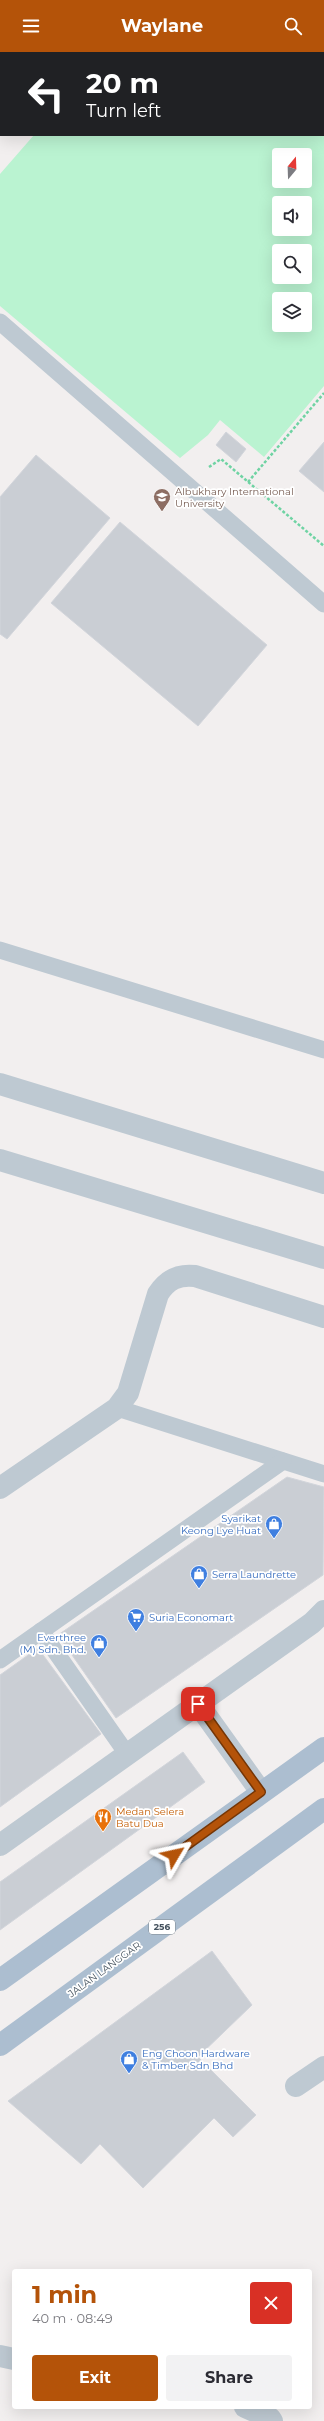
<!DOCTYPE html>
<meta charset="utf-8">
<style>
:root{--surface:#fff;--page:#f2f2f3;--text:#2b2b33;--muted:#7c7c81;--accent:#b45309}
body{margin:0;font-family:Montserrat,sans-serif;background:var(--page);color:var(--text);height:100vh;display:flex;flex-direction:column;font-size:15px;white-space:nowrap}
*{box-sizing:border-box;margin:0}
p{font-size:13px;color:var(--muted)}
.icon{flex:none;width:22px;height:22px;fill:none;stroke:currentColor;stroke-width:2;stroke-linecap:round;stroke-linejoin:round}
.map{position:relative;flex:1;overflow:hidden}
.drawer{position:absolute;left:12px;top:2217px;width:300px;height:140px;display:flex;flex-direction:column;background:var(--surface);border-radius:4px;box-shadow:0 4px 16px #0002}
.drawer>*{flex:none}
.banner{position:absolute;left:0px;top:0px;width:324px;height:84px;box-shadow:0 4px 16px #0002;background:#202124;color:#fff;overflow:hidden}
.needle{width:26px;rotate:19deg}
.fabs{position:absolute;left:272px;top:96px;display:grid;gap:8px}
.fabs a{display:grid;place-items:center;width:40px;height:40px;border-radius:4px;background:var(--surface);box-shadow:0 4px 16px #0002;font-size:20px}
.pin{position:absolute;display:grid;place-items:center;width:34px;height:34px;color:#fff;margin:-17px;border-radius:8px;box-shadow:0 2px 6px #0006}
.me{position:absolute;width:44px;margin:-22px;rotate:54deg;stroke-linejoin:round;filter:drop-shadow(0 0 3px #0008)}
.turn{display:flex;align-items:center;gap:14px;height:84px;padding:0 20px;font-size:18px}
.turn .icon{width:52px;height:52px;stroke-width:2.5}
.turn b{display:block;font-size:28px;line-height:34px}
.round{display:grid;place-items:center;flex:none;width:42px;height:42px;border-radius:4px;background:var(--page)}
.summary{display:flex;align-items:center;justify-content:space-between;height:68px;padding:0 20px}
h1{font-size:24px;font-weight:700;line-height:30px;color:var(--accent)}
.primary-button{display:flex;gap:8px;margin-top:auto;padding:8px 20px}
.primary-button a{flex:1;height:46px;border-radius:4px;background:var(--accent);color:#fff;font-size:16px;font-weight:700;line-height:46px;text-align:center}
.primary-button a+a{background:var(--page);color:var(--text)}
header{display:flex;justify-content:space-between;align-items:center;height:52px;padding:0 20px;background:var(--accent);color:#fff;font-size:18px;font-weight:700}
.map>svg:first-child{display:block}
.green{fill:#baf3d1;fill-rule:evenodd}
.building{fill:#caced4;stroke:#d2d5db}
.lines{fill:none;stroke-linecap:round;stroke-linejoin:round}
.path{stroke:#6fd3a3;stroke-width:2.5;stroke-dasharray:3 2;stroke-linecap:butt}
.lane{stroke:#bec9d2;stroke-width:17}
.street{stroke:#bec9d2;stroke-width:22}
.primary{stroke:#acbed0;stroke-width:22}
.route-casing{stroke:#753606;stroke-width:10}
.route{stroke:#b45309;stroke-width:7}
.labels{text-anchor:middle;stroke-width:3.5;stroke-linejoin:round;paint-order:stroke}
.shield{fill:#fff;stroke:#7d868e;stroke-width:1}
.shield-label{font-size:9px;font-weight:bold;fill:#45525e}
.education-label{font-size:10px;fill:#785e54;stroke:#fff;text-anchor:start}
.shop-label{font-size:10px;fill:#366cbe;stroke:#fff;text-anchor:start}
.food-label{font-size:10px;fill:#c56008;stroke:#fff;text-anchor:start}
.street-label{font-size:10px;fill:#45525e;stroke:#fff}
</style>
<header><svg class="icon" aria-label="menu" viewBox="0 0 24 24"><path d="M4 6h16M4 12h16M4 18h16"/></svg>Waylane<svg class="icon" aria-label="search" viewBox="0 0 24 24"><circle cx="10" cy="10" r="6"/><path d="M15 15l6 6"/></svg></header>
<div class="map">
<svg width="324" height="2369" viewBox="0 0 324 2369">
<rect width="100%" height="100%" fill="#f2efef"/>
<path class="green" d="M104,0H324V334L264,405L220,368L208,383L180,406L0,254V122L34,83H323V1ZM279,103H305V129H279ZM279,151H305V177H279ZM279,199H305V225H279ZM279,247H305V273H279Z"/>
<g class="building">
<polygon points="226,380 246,397 236,410 216,393"/>
<polygon points="324,390 324,440 299,419"/>
<polygon points="36,403 110,466 7,587 0,582 0,445"/>
<polygon points="120,470 267,593 198,674 51,551"/>
<polygon points="287,1425 324,1435 323,1523 116,1666 58,1583"/>
<polygon points="38,1596 101,1682 0,1755 0,1623"/>
<polygon points="183,1700 205,1730 0,1878 0,1830"/>
<polygon points="212,1899 252,1953 198,2005 256,2063 233,2085 214,2066 143,2136 100,2092 81,2112 8,2049"/>
</g>
<g class="lines">
<g class="path">
<polyline points="209,415 221,407 324,494"/>
<polyline points="248,430 324,341"/>
</g>
<g class="lane">
<polyline points="21,1 22,0"/>
<polyline points="0,26 1,25"/>
<polyline points="0,270 324,552"/>
<polyline points="0,898 324,998"/>
<polyline points="117,1356 324,1422"/>
<polyline points="41,1579 127,1702"/>
<polyline points="0,1608 283,1409"/>
</g>
<g class="street">
<polyline points="0,1032 324,1131"/>
<polyline points="0,1108 324,1206"/>
<path d="M0,1436L117,1356L128,1341L158,1242C167,1228 178,1222 195,1224L324,1265"/>
<polyline points="261,1740 198,1652 312,1571 324,1559"/>
<polyline points="0,1793 198,1652"/>
<polyline points="296,2034 324,2015"/>
<polyline points="0,2304 14,2307"/>
<polyline points="245,2355 270,2366 272,2369"/>
</g>
<g class="primary">
<polyline points="0,1928 324,1696"/>
<polyline points="0,1993 324,1757"/>
</g>
</g>
<g class="lines">
<defs>
<polyline id="route" points="174,1803 261,1740 198,1652"/>
</defs>
<use href="#route" class="route-casing"/>
<use href="#route" class="route"/>
</g>
<defs>
<symbol id="university-pin" viewBox="-11 -11 22 30"><path d="M0 17L-7.5 6A9.5 9.5 0 1 1 7.5 6Z" fill="#8d6e63" stroke="#fff"/><path d="M0-5L7-2L0 1L-7-2ZM-4 1L0 2.5L4 1V4Q0 6-4 4Z" fill="#fff"/></symbol>
<symbol id="shop-pin" viewBox="-11 -11 22 30"><path d="M0 17L-7.5 6A9.5 9.5 0 1 1 7.5 6Z" fill="#3f7fe0" stroke="#fff"/><path d="M-5-2.5h2.3a2.7 3.5 0 0 1 5.4 0H5L5.5 6h-11ZM-1.5-2.5h3a1.5 2.3 0 0 0-3 0Z" fill="#fff"/></symbol>
<symbol id="supermarket-pin" viewBox="-11 -11 22 30"><path d="M0 17L-7.5 6A9.5 9.5 0 1 1 7.5 6Z" fill="#3f7fe0" stroke="#fff"/><path d="M-6-5.5h2.5l.6 2H6L4.5 2H-2.5L-4.4-4H-6ZM-1.5 3.2a1.3 1.3 0 1 0 .1 0ZM3 3.2a1.3 1.3 0 1 0 .1 0Z" fill="#fff"/></symbol>
<symbol id="restaurant-pin" viewBox="-11 -11 22 30"><path d="M0 17L-7.5 6A9.5 9.5 0 1 1 7.5 6Z" fill="#e8710a" stroke="#fff"/><path d="M-5-6h1v4h1v-4h1v4h1v-4h1v5L-1.5 .5V6h-2V.5L-5-1ZM5-6V6H3V1.5H1.5Q1.5-4 5-6Z" fill="#fff"/></symbol>
</defs>
<g fill-rule="evenodd">
<use href="#university-pin" x="152" y="435" width="20" height="27"/>
<use href="#shop-pin" x="264" y="1462" width="20" height="27"/>
<use href="#shop-pin" x="189" y="1512" width="20" height="27"/>
<use href="#supermarket-pin" x="126" y="1555" width="20" height="27"/>
<use href="#shop-pin" x="89" y="1581" width="20" height="27"/>
<use href="#restaurant-pin" x="93" y="1755" width="20" height="27"/>
<use href="#shop-pin" x="119" y="1997" width="20" height="27"/>
</g>
<g class="labels">
<rect class="shield" x="149" y="1868" width="26" height="14" rx="3"/>
<g class="shield-label">
<text x="162" y="1878">256</text>
</g>
<g class="education-label">
<text x="175" y="443">Albukhary International<tspan x="175" dy="12">University</tspan></text>
</g>
<g class="shop-label">
<text x="261" y="1470" text-anchor="end">Syarikat<tspan x="261" dy="12">Keong Lye Huat</tspan></text>
<text x="212" y="1526">Serra Laundrette</text>
<text x="149" y="1569">Suria Economart</text>
<text x="86" y="1589" text-anchor="end">Everthree<tspan x="86" dy="12">(M) Sdn. Bhd.</tspan></text>
<text x="142" y="2005">Eng Choon Hardware<tspan x="142" dy="12">&amp; Timber Sdn Bhd</tspan></text>
</g>
<g class="food-label">
<text x="116" y="1763">Medan Selera<tspan x="116" dy="12">Batu Dua</tspan></text>
</g>
<g class="street-label">
<text transform="translate(104 1917) rotate(-36)" y="4">JALAN LANGGAR</text>
</g>
</g>
</svg>
<div class="fabs">
<a><svg class="needle" viewBox="-14 -14 28 28"><path d="M0-13l5 13h-10z" fill="#e53935"/><path d="M0 13l5-13h-10z" fill="#7c7c81"/></svg></a>
<a><svg class="icon" aria-label="sound" viewBox="0 0 24 24"><path d="M4 9h4l5-4v14l-5-4H4zM17 9q2 3 0 6"/></svg></a>
<a><svg class="icon" aria-label="search" viewBox="0 0 24 24"><circle cx="10" cy="10" r="6"/><path d="M15 15l6 6"/></svg></a>
<a><svg class="icon" aria-label="layers" viewBox="0 0 24 24"><path d="M12 4l9 5-9 5-9-5zM3 14l9 5 9-5"/></svg></a>
</div>
<div class="pin" style="left:198px;top:1652px;background:#d93025"><svg class="icon" aria-label="arrive" viewBox="0 0 24 24"><path d="M6 21V4h12l-3 4 3 4H6"/></svg></div>
<svg class="me" style="left:174px;top:1803px" viewBox="-20 -20 40 40"><path d="M0-17L14 15 0 8-14 15z" fill="#b45309" stroke="#fff" stroke-width="4"/></svg>
<div class="banner">
<div class="turn"><svg class="icon" aria-label="left" viewBox="0 0 24 24"><path d="M17 20v-9H6M10 6l-5 5 5 5"/></svg><div><b>20 m</b>Turn left</div></div>
</div>
<section class="drawer">
<div class="summary"><div><h1>1 min</h1><p>40 m · 08:49</p></div><a class="round" style="background:#d93025;color:#fff"><svg class="icon" aria-label="close" viewBox="0 0 24 24"><path d="M6 6l12 12M18 6L6 18"/></svg></a></div>
<div class="primary-button"><a>Exit</a><a>Share</a></div>
</section>
</div>
